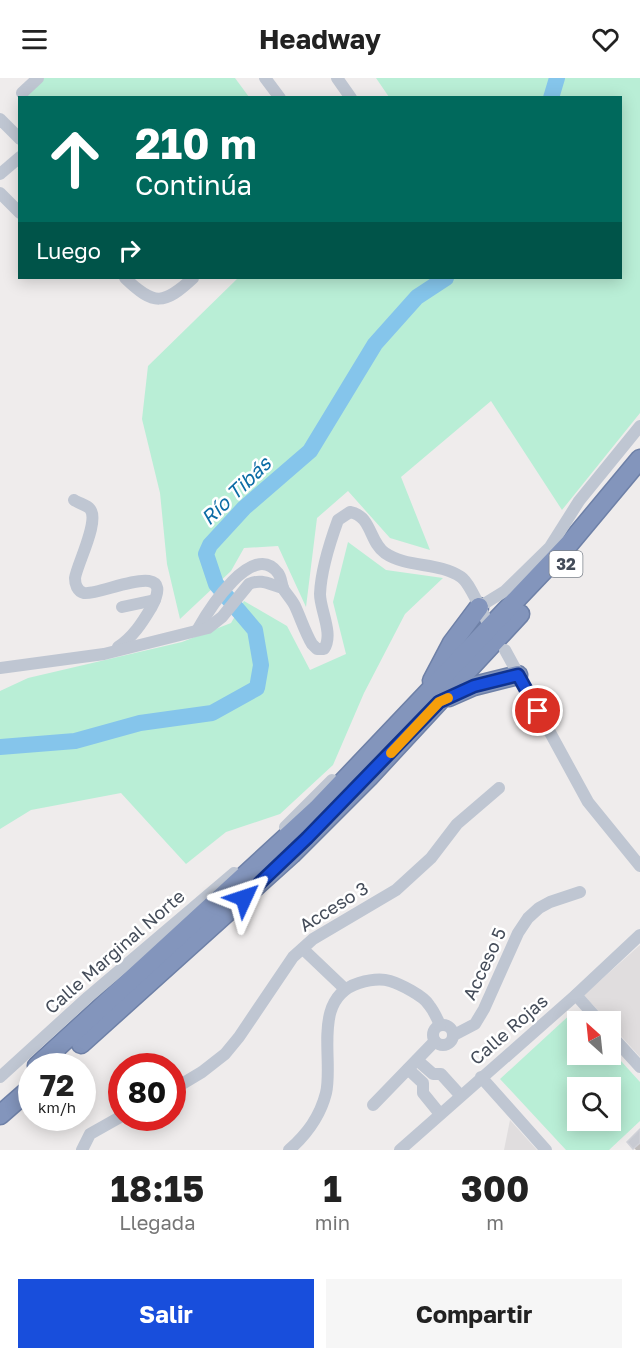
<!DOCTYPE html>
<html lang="es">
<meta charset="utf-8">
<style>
:root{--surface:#fff;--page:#f6f6f6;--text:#222;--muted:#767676;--accent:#184edc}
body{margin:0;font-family:"Golos Text",sans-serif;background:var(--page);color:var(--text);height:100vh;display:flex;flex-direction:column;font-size:22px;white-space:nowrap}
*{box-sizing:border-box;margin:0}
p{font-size:20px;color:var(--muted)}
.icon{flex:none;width:33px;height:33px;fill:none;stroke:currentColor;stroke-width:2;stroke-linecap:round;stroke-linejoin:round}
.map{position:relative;height:1072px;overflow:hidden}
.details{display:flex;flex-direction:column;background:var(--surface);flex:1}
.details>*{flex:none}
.banner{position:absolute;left:18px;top:18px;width:604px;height:183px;border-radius:0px;box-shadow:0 3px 15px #0003;background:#00695c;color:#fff;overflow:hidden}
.needle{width:39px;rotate:333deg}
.buttons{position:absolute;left:567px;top:933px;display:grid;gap:12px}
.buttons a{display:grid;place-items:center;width:54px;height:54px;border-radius:0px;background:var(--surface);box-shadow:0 3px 15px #0003;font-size:30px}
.speed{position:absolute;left:18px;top:975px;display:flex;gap:12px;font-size:30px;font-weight:700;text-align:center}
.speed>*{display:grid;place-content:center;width:78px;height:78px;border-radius:50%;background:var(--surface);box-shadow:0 3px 15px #0003;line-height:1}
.speed small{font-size:15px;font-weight:400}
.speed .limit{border:9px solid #d22;background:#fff;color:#111}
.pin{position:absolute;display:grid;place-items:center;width:51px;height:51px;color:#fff;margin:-26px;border:3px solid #fff;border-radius:50%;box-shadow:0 2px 6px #0007}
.me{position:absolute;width:66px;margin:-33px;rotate:48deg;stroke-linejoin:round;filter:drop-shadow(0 0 4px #0008)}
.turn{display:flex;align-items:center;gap:21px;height:126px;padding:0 18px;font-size:27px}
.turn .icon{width:78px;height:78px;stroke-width:2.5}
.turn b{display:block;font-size:42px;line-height:51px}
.then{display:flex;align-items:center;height:57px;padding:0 18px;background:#0003;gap:12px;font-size:22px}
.eta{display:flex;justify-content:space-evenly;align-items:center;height:102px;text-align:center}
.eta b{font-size:36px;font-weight:700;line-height:42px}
.primary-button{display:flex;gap:12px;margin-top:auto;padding:12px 18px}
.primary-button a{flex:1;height:69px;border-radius:0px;background:var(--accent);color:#fff;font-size:24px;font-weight:700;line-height:69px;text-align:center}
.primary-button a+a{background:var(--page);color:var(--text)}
header{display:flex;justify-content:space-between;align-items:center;height:78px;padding:0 18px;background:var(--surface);font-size:27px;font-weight:700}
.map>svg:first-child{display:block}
.education{fill:#e0ddde}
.green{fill:#b9eed6;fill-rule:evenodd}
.shadow{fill:#0003}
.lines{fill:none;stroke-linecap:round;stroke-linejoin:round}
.river{stroke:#85c5eb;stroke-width:16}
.building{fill:#c8cad2;stroke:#d0d1d8;stroke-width:1.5}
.highway-casing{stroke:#6e80a7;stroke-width:21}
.minor{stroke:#bfc6d2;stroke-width:12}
.highway{stroke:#8395bc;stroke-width:18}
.route-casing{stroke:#10338f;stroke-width:15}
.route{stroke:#184edc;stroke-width:10}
.slow{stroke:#f59e0b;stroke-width:10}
.labels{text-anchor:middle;stroke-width:5;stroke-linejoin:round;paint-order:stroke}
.shield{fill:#fff;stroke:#7c828b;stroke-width:1.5}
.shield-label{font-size:16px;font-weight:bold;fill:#444c59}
.street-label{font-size:18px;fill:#444c59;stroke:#fff}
.water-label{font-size:20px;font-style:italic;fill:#0c6ca5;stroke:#fff}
</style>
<header><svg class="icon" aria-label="menu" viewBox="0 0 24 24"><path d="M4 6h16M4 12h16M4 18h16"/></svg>Headway<svg class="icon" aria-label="heart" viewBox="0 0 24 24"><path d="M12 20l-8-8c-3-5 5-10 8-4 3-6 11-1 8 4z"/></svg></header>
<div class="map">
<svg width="640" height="1072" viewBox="0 0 640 1072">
<rect width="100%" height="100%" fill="#efecec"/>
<g class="education">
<polygon points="640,867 640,979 584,917"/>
<polygon points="510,1042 537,1072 504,1072"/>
</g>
<g class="green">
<polygon points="44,0 235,0 249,19 23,20"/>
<polygon points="376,0 640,0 640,335 562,432 491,323 401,399 430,472 390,460 348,413 317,440 306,529 278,468 244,470 231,493 180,541 167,486 160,415 142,341 148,288 238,200 621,200 621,20 389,19"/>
<polygon points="348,464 386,492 443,500 405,536 364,615 333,687 280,736 226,754 186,786 121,715 31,732 0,751 0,613 28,600 182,564 231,545 244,523 287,548 310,592 346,576 333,524"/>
<path d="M574,933L584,943L578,944V976H610L611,972L640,1004V1043L609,1072H566L500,1001ZM578,1010H610V1042H578Z"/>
</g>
<polygon class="shadow" points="640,1053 640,1072 636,1072 629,1064"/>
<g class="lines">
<g class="river">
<polyline points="551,20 557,0"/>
<polyline points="0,669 75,663 140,645 212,635 257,610 261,587 255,552 216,506 206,476 210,467 244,430 310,373 375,266 417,219 446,200"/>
</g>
</g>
<polygon class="building" points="640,1051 640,1065 633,1071 627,1064"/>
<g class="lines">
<defs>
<g id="highway">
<polyline points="432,603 452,565 479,529"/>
<polyline points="449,619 474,608 518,597"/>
<polyline points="81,966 292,776 369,699 520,536"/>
<polyline points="37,988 317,731 570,465 640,381"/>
<polyline points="0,1037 32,1009"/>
</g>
</defs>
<use href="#highway" class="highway-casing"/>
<g class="minor">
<polyline points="265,0 280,20"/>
<polyline points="337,0 351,20"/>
<polyline points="22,15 38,0"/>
<polyline points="0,41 20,61"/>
<polyline points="0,96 20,79"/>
<polyline points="0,115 20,135"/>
<path d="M125,200C154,228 164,227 193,200"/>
<path d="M74,422C78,425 87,427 90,431C100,443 77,486 75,500C75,506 77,513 84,515C101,518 180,477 151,530C142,545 133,559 118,569"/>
<polyline points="122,529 155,522"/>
<polyline points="479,529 505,513 550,469 579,423 640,348"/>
<path d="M198,551C208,533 253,461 278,495C282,500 281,507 284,512C288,518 292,522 295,528C301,541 305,554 312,566L317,571H324C334,556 320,532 320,516C321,491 330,464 338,442L350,434C372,438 369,464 385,475C407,490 439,484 461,499C470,505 481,533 487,543"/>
<polyline points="505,572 588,724 640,788"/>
<path d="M0,590L104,576L208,550L222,539L249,506C262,500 270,507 283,510"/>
<polyline points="285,749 332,702"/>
<polyline points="303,871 345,911"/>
<polyline points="576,917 600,944"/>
<circle cx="443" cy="957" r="10"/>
<polyline points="610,956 640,989"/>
<polyline points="454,957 475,946 484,931 518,855 528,840 539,830 550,824 580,814"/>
<polyline points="417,982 433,996 441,996 460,1017"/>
<polyline points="408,991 423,1005 423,1015 440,1036"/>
<polyline points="0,999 88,919 234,795"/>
<polyline points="481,999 546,1072"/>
<polyline points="172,1012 202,994 225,976 239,959 293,879 313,861 396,812 431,780 457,746 499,710"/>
<polyline points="373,1027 435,963"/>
<polyline points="82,1072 90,1056 122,1038"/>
<path d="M289,1072C307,1056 320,1039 326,1015C334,981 311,920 359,905C369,902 380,900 390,903C400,906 424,918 429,927C434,933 437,940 440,947"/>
<polyline points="400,1072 576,917 640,857"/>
</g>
<use href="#highway" class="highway"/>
</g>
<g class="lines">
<defs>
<polyline id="route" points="244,820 307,760 439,624 474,608 518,597 538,633"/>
</defs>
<use href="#route" class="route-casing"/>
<use href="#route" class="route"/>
<polyline class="slow" points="391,675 439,624 448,620"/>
</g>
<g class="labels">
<rect class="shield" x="549.5" y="473" width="33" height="26" rx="4.5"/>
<g class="shield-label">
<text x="566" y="492">32</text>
</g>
<g class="street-label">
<text transform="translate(334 829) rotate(-32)" y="6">Acceso 3</text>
<text transform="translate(115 874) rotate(-41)" y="6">Calle Marginal Norte</text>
<text transform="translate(485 886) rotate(-65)" y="6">Acceso 5</text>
<text transform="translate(509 952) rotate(-41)" y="6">Calle Rojas</text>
</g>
<g class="water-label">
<text transform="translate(236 413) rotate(-44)" y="7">Río Tibás</text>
</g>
</g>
</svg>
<div class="buttons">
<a><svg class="needle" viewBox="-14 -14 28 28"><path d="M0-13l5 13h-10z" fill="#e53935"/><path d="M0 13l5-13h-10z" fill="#767676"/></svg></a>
<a><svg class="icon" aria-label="search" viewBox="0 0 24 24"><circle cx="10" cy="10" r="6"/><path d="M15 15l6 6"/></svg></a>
</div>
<div class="speed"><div>72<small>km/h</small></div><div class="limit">80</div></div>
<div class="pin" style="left:538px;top:633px;background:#d93025"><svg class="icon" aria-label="arrive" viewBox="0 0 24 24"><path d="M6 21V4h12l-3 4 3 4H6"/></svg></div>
<svg class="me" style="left:244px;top:820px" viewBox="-20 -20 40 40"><path d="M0-17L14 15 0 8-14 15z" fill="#184edc" stroke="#fff" stroke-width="4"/></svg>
<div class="banner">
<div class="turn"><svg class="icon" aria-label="ahead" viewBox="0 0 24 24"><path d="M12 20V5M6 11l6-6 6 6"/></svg><div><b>210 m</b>Continúa</div></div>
<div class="then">Luego<svg class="icon" aria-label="right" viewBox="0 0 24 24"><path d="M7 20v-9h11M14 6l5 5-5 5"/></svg></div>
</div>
</div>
<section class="details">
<div class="eta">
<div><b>18:15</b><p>Llegada</p></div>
<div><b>1</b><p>min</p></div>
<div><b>300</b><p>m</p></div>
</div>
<div class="primary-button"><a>Salir</a><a>Compartir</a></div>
</section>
